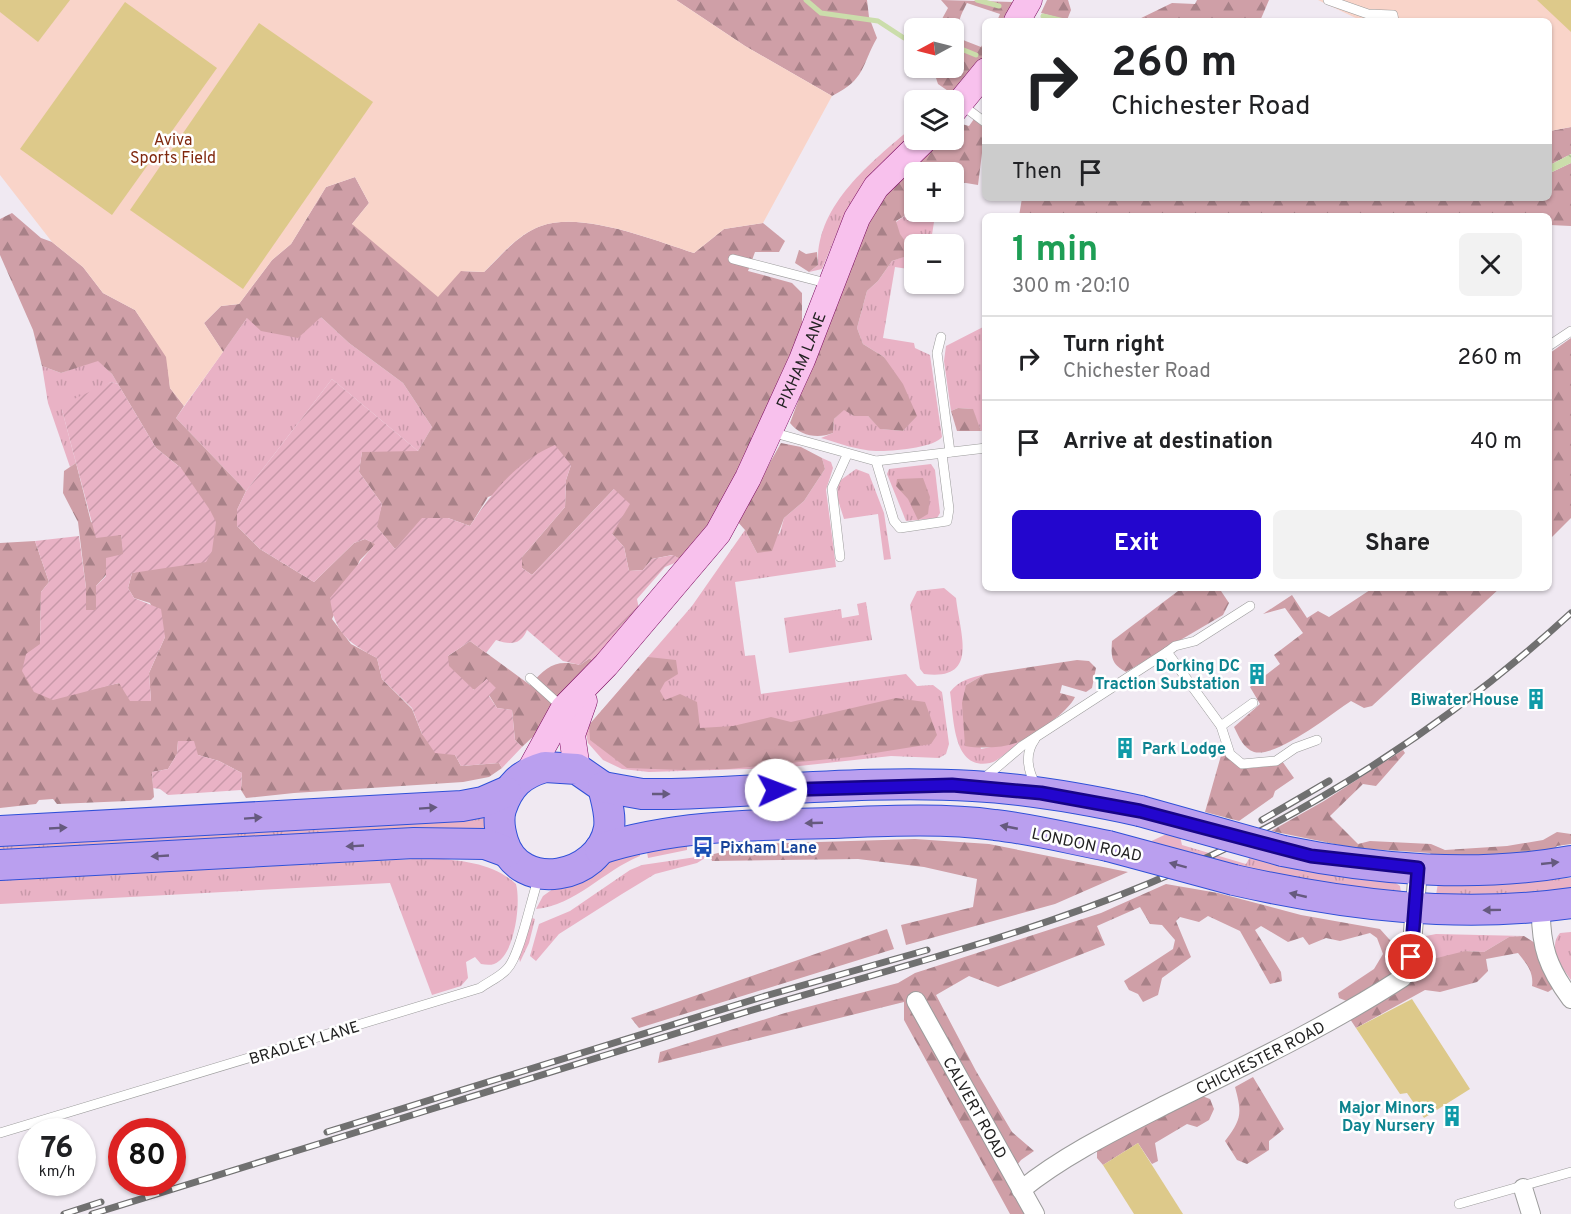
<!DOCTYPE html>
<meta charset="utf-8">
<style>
:root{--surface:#fff;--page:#f2f2f2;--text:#202124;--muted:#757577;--line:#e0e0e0;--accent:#2306ce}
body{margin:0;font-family:Overpass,sans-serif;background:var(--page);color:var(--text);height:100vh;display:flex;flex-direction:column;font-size:22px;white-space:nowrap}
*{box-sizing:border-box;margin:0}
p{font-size:20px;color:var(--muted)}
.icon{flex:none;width:33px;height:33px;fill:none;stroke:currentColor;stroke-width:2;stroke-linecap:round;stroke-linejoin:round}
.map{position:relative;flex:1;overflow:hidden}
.panel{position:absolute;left:982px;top:213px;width:570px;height:378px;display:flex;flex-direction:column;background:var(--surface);border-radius:9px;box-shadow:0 2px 4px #0004}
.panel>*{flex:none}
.hud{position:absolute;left:982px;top:18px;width:570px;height:183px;border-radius:9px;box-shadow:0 2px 4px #0004;background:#fff;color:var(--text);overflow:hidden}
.needle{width:39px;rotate:263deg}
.tools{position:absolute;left:904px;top:18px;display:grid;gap:12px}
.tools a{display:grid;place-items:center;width:60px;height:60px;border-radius:9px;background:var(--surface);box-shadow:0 2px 4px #0004;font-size:30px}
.speed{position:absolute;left:18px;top:1118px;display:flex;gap:12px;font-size:30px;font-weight:700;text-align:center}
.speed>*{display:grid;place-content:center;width:78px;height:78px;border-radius:50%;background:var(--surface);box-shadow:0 2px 4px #0004;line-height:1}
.speed small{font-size:15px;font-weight:400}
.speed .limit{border:9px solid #d22;background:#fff;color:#111}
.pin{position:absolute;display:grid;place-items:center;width:51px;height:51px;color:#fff;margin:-26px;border:3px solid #fff;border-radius:50%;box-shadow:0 2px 6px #0007}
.me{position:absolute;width:66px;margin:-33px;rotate:88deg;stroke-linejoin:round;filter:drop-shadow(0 0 4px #0008)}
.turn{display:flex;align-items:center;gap:21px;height:126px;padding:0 30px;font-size:27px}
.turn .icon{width:78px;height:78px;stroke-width:2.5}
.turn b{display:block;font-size:42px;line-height:51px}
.then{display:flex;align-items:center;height:57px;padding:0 30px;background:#0003;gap:12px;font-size:22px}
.round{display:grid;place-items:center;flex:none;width:63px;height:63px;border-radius:9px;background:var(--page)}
.head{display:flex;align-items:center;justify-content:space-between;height:102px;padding:0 30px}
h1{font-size:36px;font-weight:700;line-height:45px;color:#1e9e55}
.action{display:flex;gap:12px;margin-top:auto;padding:12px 30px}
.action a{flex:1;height:69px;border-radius:9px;background:var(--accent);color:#fff;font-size:24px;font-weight:700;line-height:69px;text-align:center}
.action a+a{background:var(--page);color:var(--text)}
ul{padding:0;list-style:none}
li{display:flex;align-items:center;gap:18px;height:84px;padding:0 30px;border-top:2px solid var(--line)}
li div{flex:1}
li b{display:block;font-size:22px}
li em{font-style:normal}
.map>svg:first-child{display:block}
.grass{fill:url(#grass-tufts)}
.forest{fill:url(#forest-firs)}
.park{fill:#f9d4c9}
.garden{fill:url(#garden-furrows)}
.pitch{fill:#ddc98a}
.water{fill:url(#water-waves)}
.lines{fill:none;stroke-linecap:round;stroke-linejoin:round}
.stream{stroke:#cbddab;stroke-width:5}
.service-casing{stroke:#9c9c9c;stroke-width:10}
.minor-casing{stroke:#9c9c9c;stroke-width:20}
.secondary-casing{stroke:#79085d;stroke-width:27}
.trunk-casing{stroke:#2f50d7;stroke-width:32}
.service{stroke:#fff;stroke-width:9}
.minor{stroke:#fff;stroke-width:18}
.secondary{stroke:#f8c1ed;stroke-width:26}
.trunk{stroke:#ba9fef;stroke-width:30}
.rail-casing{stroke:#707070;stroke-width:7}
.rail{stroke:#fff;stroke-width:4.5;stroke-dasharray:14;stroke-linecap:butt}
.trunk-bridge-casing{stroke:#2f50d7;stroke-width:32;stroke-linecap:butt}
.trunk-bridge{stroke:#ba9fef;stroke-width:30}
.oneway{fill:#665a7e}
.route-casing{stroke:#170486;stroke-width:15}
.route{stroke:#2306ce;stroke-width:10}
.labels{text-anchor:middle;stroke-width:5;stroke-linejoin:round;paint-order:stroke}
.park-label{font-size:16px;fill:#80290f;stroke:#fff}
.street-label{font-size:16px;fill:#222;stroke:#fff}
.culture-label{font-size:16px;font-weight:bold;fill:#0d838f;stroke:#fff;text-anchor:end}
.transit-label{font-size:16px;font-weight:bold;fill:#164399;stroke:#fff;text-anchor:start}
</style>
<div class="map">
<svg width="1571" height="1214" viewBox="0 0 1571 1214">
<defs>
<pattern id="grass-tufts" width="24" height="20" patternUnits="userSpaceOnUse" patternTransform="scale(1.5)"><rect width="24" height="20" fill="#e9b2c5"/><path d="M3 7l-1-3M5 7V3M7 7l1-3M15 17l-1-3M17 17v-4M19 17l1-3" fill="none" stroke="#c899a9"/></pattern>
<pattern id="forest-firs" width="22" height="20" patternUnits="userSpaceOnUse" patternTransform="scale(1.5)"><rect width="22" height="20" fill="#cf9fa7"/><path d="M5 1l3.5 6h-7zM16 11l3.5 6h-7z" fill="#a88188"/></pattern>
<pattern id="garden-furrows" width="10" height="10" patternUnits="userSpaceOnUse" patternTransform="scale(1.5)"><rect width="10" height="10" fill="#e9b2c5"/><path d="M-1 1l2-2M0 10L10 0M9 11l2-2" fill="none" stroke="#c899a9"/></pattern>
<pattern id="water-waves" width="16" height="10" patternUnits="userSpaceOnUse" patternTransform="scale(1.5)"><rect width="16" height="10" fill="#cbddab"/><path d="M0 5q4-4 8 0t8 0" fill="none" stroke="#aebd93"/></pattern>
</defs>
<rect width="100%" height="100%" fill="#f0e9f2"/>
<g class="grass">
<path d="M915,125V134L872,172L841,223L822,269L809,272L818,265C815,204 874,160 915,125Z"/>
<path d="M906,215L920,222H934L931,241L925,244H915V270L895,267L883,338L914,343L915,348L930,355L942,437C933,449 881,453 866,450C851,448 835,442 821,438L833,433L834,419L844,409L854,416H868L881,429L903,431L916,416L884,357L863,344L857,328L867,291L878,281L892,261L903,257L896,222Z"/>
<polygon points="321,317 349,343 403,383 432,427 418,451 332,379 246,491 176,418 247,318"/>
<polygon points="985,326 985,430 981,431 972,409 958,408 951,411 944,361 946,346"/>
<polygon points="98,360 112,374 118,384 111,382 62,410 76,463 70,467 48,403 42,366 61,373"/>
<polygon points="822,458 831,462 833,468 826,490 836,567 735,582 745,656 755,655 761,694 906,674 917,686 933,685 942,692 949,744 946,754 939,758 891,756 781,768 649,772 622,769 603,760 588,743 586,734 589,725 692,606 745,530 757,553 780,533 784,518 804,501 825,469"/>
<polygon points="931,464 935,470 940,513 937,518 906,521 887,474 889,469"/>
<polygon points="856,469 869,474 884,513 891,559 884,560 878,514 844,519 837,497 838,482"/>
<path d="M944,588L956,598C960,635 980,681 924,674L920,669L910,605L917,591Z"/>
<polygon points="866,602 872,640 789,653 784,618 841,609 842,618 859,615 857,604"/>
<path d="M985,674L966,685L981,749L1021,741C1012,747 999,761 990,763C952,771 954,716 950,692C959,680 971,678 985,674Z"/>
<polygon points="487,812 489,831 0,857 0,840"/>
<path d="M1175,830L1180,836L1182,845L1246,864L1251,855C1286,861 1320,874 1355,878C1369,879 1390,877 1400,886L1401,893L1358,894L1143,845Z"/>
<polygon points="651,845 687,846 687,850 648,858 646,846"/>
<path d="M640,847V856C603,871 576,905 536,909L543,896L557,886Z"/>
<polygon points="710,855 697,863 655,874 622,894 559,934 536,961 530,956 539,924 570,911 630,870 642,865"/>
<path d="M433,858C464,861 493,863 516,884C521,903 515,949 499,961C494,966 487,965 481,964L475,957L466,962L468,978L461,986L432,995L390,883L0,904V880Z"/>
<polygon points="1571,878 1571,893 1548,897 1436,895 1438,883"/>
<polygon points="532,918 535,919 529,943 520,962 518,953"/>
<path d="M1571,932V980C1562,967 1547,948 1560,933Z"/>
<polygon points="1436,934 1524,936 1509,937 1484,952 1465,951 1411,982 1420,943 1426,936"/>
</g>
<g class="forest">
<path d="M676,0H867L869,17L877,38C861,66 866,79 832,96L745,46Z"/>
<path d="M941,0L1013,2L1006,21H997L1000,14L967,3C960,17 955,25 963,40L981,47L985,40V56L954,95L938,84L935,75L944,68H954V28H937L948,8Z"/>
<polygon points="1047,0 1068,0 1071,10 1067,20 1041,13"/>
<polygon points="1197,0 1269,0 1260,21 1191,21 1189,19 1135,21 1172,3 1195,4"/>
<path d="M974,119L985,129L978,185L954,181V172H915V212H942L941,217L935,216L934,222H920L906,215L896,221L900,234L910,248L904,257L892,261L878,281L867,291L857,328L863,344L884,357L903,384L917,416L903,431L880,429L868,416H854L844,410L834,419L833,433C818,439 800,436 790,423L862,229L881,200L941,140H954V127L958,123L969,126Z"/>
<polygon points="1571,127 1571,154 1550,165 1550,131"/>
<polygon points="1571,163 1571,226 1550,225 1550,216 1019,216 1022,198 1550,198 1550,173"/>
<path d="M355,177L369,203L352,224L461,271L484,272C501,256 518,234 541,226C582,211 653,240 694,253L724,229L763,223L785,241L779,252H755L748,271L792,283L802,293V327L773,410L704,536L682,560L672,555L652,559L643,570L629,571L624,547L612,534L614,489L532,575L522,568V557L565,507L566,480L571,465L488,497L470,526L448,518L395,549L376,526L382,504L359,472L362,451H418L432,427L403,383L349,343L321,317L298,338L261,331L247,318L223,352L204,323L221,306L239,304L272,260L291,244L326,187Z"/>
<polygon points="12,213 41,238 52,242 83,267 103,293 135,310 167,357 170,388 184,406 176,418 246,491 237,510 237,526 260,549 314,582 354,543 365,539 376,544 360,560 332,619 351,644 377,658 382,679 412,709 422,734 455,755 461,766 499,763 502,768 489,777 463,782 294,793 246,798 241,790 242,773 219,761 198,755 178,741 177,754 168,769 152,772 154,797 151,800 57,804 53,799 39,800 36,804 0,808 0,543 35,541 49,582 41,592 40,644 97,688 119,683 151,701 149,673 165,637 150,603 134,598 128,588 132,573 140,571 181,468 156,448 112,374 98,361 61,373 42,366 33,330 0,255 0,219"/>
<polygon points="799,250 806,254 817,252 818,265 809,272 795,263"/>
<polygon points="1571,338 1571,518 1550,539 1550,353"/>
<polygon points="958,408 973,409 981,431 957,431 951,411"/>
<polygon points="781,443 801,447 822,458 825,469 804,501 784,518 772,551 757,553 745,530 737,521"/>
<polygon points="76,463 91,522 121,534 124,555 96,586 97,610 86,610 86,588 78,522 63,493 64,471"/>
<polygon points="923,478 930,497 928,514 918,520 908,499 896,486 897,479"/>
<path d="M1182,588H1219L1229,603L1223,615L1126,672C1111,664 1111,657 1112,641Z"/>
<path d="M1373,588H1500L1372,706L1364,708L1351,701C1331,714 1277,758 1254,752C1243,748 1239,737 1234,727L1260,704L1250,687L1280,664L1274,655L1303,633L1285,608L1263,614L1292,595L1307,618L1318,611L1329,617Z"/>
<path d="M470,641L530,685C547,667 554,659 580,665L590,658L594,662L539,731L522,747L515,740L512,710L497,708L489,695L487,679L475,690L447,680L448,656Z"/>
<polygon points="648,657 676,660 678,674 665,682 660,691 665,700 680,694 697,702 700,728 733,726 771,717 791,722 896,698 925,702 937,735 931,744 850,757 729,769 683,770 627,768 590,740 589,725"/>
<path d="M1077,660L1089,661L1096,668L1092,688L1086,692L1062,685L1060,693L1075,697C1068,712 1036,734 1021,741C1004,748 982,749 965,746L962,703L966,685L985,674Z"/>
<polygon points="1403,750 1405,753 1376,786 1363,784 1330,816 1358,844 1370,841 1431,844 1445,850 1507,846 1543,840 1557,832 1571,834 1571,844 1557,846 1550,853 1433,858 1430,853 1354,848 1271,831 1324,801"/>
<polygon points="1222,752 1241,769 1271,766 1282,761 1294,778 1275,791 1273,797 1239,821 1205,812"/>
<polygon points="915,839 989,844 1128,872 1055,904 906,945 901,925 973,907 977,879 924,867 858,859 712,861 710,855 754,844"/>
<polygon points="1166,884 1218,893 1301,915 1380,929 1398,949 1402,963 1393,978 1349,1002 1339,998 1338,993 1374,969 1383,954 1377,938 1370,933 1340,941 1326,938 1309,945 1303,937 1288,942 1261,926 1255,930 1281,972 1282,981 1270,984 1240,931 1208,916 1199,922 1180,917 1176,921 1191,957 1162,978 1158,995 1143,1002 1138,994 1129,990 1124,981 1173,949 1175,940 1162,925 1150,924 1140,907 1097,926 1105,945 998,987 969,976 936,995 976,1071 1012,1132 1034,1151 1021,1160 1008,1177 1027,1214 1010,1214 904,1020 904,1002 658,1063 660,1052 785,1013 898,983 915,973 1101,913"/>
<polygon points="887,929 894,949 639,1028 631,1018"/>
<path d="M1524,936L1535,943L1554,988L1548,992L1532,986C1534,972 1526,963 1518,953L1486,959L1488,971L1477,982L1440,992L1425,990L1356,1028L1350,1019L1417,978L1425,961L1465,951L1484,952L1509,937Z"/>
<path d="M1253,1077L1284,1129L1269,1141V1150L1247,1164L1237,1160L1225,1141C1242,1119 1242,1113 1235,1087Z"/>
<polygon points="1202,1096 1210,1099 1214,1109 1209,1120 1197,1127 1187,1124 1155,1143 1158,1161 1152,1164 1138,1143 1103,1165 1097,1158 1097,1150"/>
</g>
<g class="park">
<path d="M0,0H676L745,46L832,96L763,223L724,229L694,253C653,240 583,211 541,226C518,234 500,256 484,272L461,271L438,297L352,224L369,203L355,177L326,187L291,244L272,260L239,304L221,306L204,323L223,352L184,406L170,388L166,357L135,310L103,293L83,267L52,242L0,175Z"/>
<polygon points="1318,0 1571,0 1571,127 1550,131 1550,21 1362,21"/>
</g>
<g class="garden">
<path d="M332,379L418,451L362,452L359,472L382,504L377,527L395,549L422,518H448L470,526C491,493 518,460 555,445L571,465L566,480L565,507L522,557V568L532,575L614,489L630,504L612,534L624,547L629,571L643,570L652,559L673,555L682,560L665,567L637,599L639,609L594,662L590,658L580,665L563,661L527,630C521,645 510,645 496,640L486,653L470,641L448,656L449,666L474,690L487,679L496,688L489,696L497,708L512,710L515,740L522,747L502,768L499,763L461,766L455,755L435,753L422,734L412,708L382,679L377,658C348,643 334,632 330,598L375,544L365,539L354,543L314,582L260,549L237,526V510L246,491Z"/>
<polygon points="111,382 118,384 156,448 181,468 210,510 216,522 212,551 206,562 132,573 128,588 134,598 161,609 165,637 149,673 151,701 130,701 119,683 53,700 34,692 22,671 26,654 40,644 41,592 49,582 35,541 79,536 86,588 86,610 96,610 96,586 106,576 106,558 123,554 121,535 96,538 62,410 63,404"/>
<polygon points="178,741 194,741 198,755 219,761 242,773 241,790 168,795 160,789 153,788 152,772 168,769 177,754"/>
</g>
<g class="pitch">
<polygon points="0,0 70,0 38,42 0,12"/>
<polygon points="1537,0 1571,0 1571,32"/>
<polygon points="125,2 217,68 112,215 20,149"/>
<polygon points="259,23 373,102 243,289 130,210"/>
<polygon points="1412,999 1470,1089 1424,1118 1407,1093 1400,1094 1356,1028"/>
<polygon points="1138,1143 1183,1214 1134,1214 1103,1165"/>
</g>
<polygon class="water" points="1571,154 1571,163 1550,173 1550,165"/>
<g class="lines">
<g class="stream">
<polyline points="806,0 821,13 878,21 904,38 915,37"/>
<polyline points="977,0 999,6"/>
<polyline points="1043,16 1064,21"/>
<polyline points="954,46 976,55"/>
</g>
<defs>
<g id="service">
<polyline points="1328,0 1368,14 1393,15 1394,21"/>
<polyline points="962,105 986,123"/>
<polyline points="733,259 830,284"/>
<polyline points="941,337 937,353 950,452"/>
<polyline points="1550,345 1571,331"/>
<polyline points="771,432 876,461 986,448"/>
<polyline points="876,461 894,521 900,528 947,521 949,509 942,454"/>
<polyline points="840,557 832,488 847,455"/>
<polyline points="1167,652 1175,646 1195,641 1250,606"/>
<polyline points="530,678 562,707"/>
<polyline points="1221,726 1253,703"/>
<path d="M1035,739C1024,754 1028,772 1037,787"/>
<polyline points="982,780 1022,746 1167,652 1221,726 1230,754 1242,764 1276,761 1295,748 1317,740"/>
<path d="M0,1133L480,988C488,982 500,977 507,969C520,956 531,899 539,877"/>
<polyline points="1459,1204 1571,1172"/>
</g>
<g id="minor">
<path d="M1541,907C1540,946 1548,968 1571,999"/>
<path id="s1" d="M916,1001L1035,1214"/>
<polyline points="1523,1188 1531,1214"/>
<path id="s2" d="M1021,1190C1064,1155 1118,1129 1167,1104C1246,1065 1328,1026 1402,978L1409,968L1411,957L1418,868"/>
</g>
<g id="secondary">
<polyline points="1017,21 1029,0"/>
<polyline points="954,110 986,71"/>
<polyline points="577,769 572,735 584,701"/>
<path id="s3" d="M529,772L564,708L606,665L718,533L748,478L802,360L857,218L876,187L924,140"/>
</g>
<g id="trunk">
<path d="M545,767L577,769L603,787C606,800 611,814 609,828C600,879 519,894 503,841C500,831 498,819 501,809C509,785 521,774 545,767Z"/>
<path d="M603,787L642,794H672C771,791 873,780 973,786C1029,789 1085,799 1140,811"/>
<polyline points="0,831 462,806 483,802 506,792"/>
<path d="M600,849C674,825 754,825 831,823C885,821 942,818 995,825C1033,829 1071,839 1108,846"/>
<path d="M1283,851C1375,870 1478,878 1571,861"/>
<polyline points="0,865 414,843 485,844 507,852"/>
<path d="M1234,880C1345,905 1458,919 1571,903"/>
</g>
</defs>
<use href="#service" class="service-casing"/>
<use href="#minor" class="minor-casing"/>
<use href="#secondary" class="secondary-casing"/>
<use href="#trunk" class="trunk-casing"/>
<use href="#service" class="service"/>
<use href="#minor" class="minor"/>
<use href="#secondary" class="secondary"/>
<use href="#trunk" class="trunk"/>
<defs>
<g id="rail">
<polyline points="1262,820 1329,781"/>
<polyline points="327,1132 762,997 927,950"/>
<polyline points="64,1214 101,1202"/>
<path d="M92,1214C303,1149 515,1083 726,1018C868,975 1013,940 1150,883C1304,818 1448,726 1571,613"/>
</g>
</defs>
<use href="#rail" class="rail-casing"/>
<use href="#rail" class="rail"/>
<defs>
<g id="trunk-bridge">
<polyline points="1140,811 1283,851"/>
<polyline points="1108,846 1234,880"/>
</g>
</defs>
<use href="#trunk-bridge" class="trunk-bridge-casing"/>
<use href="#trunk-bridge" class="trunk-bridge"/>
</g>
<defs><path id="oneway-solid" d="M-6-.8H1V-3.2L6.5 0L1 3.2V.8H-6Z" transform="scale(1.5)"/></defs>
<g class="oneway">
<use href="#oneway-solid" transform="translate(661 794)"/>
<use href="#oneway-solid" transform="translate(428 808) rotate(-4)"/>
<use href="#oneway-solid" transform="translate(253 818) rotate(-4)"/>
<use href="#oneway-solid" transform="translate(814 823) rotate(178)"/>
<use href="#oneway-solid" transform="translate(1009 827) rotate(-169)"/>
<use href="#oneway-solid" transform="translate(58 828) rotate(-3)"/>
<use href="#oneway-solid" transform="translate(355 846) rotate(177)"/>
<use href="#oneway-solid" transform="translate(160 856) rotate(177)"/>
<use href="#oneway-solid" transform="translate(1550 863) rotate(-6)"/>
<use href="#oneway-solid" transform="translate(1178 865) rotate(-165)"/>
<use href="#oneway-solid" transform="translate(1298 895) rotate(-167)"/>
<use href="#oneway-solid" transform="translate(1492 910) rotate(179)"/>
</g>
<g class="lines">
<defs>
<polyline id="route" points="776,790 952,785 1041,793 1140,811 1311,856 1418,868 1411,957"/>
</defs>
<use href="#route" class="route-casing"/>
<use href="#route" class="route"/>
</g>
<defs>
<symbol id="building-bare" viewBox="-9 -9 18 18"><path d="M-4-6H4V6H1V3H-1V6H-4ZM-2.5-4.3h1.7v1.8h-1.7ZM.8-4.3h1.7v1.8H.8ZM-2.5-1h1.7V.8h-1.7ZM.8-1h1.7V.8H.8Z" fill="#0f9aa8" stroke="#fff" stroke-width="2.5" paint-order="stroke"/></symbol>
<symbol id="bus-bare" viewBox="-9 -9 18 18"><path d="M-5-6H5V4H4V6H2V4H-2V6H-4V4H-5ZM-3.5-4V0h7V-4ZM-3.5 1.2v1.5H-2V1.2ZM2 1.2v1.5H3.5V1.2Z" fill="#1a4fb4" stroke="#fff" stroke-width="2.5" paint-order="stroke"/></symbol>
</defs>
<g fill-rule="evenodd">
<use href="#building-bare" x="1242" y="659" width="30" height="30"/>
<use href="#building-bare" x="1521" y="684" width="30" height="30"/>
<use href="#building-bare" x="1110" y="733" width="30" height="30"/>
<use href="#bus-bare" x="688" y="832" width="30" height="30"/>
<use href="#building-bare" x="1437" y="1101" width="30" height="30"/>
</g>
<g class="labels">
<g class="park-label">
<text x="173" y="145">Aviva<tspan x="173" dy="18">Sports Field</tspan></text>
</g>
<g class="street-label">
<text dy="6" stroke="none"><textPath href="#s3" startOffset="498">PIXHAM LANE</textPath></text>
<text transform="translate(1087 844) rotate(12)" y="6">LONDON ROAD</text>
<text transform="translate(304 1042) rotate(-17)" y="6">BRADLEY LANE</text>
<text dy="6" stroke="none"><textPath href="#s2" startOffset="274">CHICHESTER ROAD</textPath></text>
<text dy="6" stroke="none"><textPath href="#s1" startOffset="122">CALVERT ROAD</textPath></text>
</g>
<g class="culture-label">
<text x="1240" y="671">Dorking DC<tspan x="1240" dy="18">Traction Substation</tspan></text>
<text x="1519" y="705">Biwater House</text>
<text x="1142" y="754" text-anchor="start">Park Lodge</text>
<text x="1435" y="1113">Major Minors<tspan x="1435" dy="18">Day Nursery</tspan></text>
</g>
<g class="transit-label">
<text x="720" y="853">Pixham Lane</text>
</g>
</g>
</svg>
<div class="tools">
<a><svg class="needle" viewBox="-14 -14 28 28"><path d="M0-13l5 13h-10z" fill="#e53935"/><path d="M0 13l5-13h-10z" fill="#757577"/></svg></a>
<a><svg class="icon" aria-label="layers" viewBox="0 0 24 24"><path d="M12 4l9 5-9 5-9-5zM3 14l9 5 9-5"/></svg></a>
<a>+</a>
<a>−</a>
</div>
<div class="speed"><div>76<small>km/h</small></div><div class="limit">80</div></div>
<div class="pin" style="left:1411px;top:957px;background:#d93025"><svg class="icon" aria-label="arrive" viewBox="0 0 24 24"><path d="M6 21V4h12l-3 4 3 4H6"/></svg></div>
<svg class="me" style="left:776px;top:790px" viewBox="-20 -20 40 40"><circle r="19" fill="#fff"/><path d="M0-13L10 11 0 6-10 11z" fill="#2306ce"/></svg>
<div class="hud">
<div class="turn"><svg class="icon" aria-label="right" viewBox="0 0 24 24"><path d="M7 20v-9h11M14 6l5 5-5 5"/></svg><div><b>260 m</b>Chichester Road</div></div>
<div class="then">Then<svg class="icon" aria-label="arrive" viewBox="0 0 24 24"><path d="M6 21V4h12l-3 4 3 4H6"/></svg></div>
</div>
<section class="panel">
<div class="head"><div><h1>1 min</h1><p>300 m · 20:10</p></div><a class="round"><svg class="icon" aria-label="close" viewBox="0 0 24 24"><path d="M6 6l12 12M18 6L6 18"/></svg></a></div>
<ul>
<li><svg class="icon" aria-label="right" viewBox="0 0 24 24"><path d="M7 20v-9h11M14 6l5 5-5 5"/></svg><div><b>Turn right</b><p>Chichester Road</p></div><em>260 m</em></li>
<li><svg class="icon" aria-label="arrive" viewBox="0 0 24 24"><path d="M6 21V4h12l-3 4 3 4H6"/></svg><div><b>Arrive at destination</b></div><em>40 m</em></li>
</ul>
<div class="action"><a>Exit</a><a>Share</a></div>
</section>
</div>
